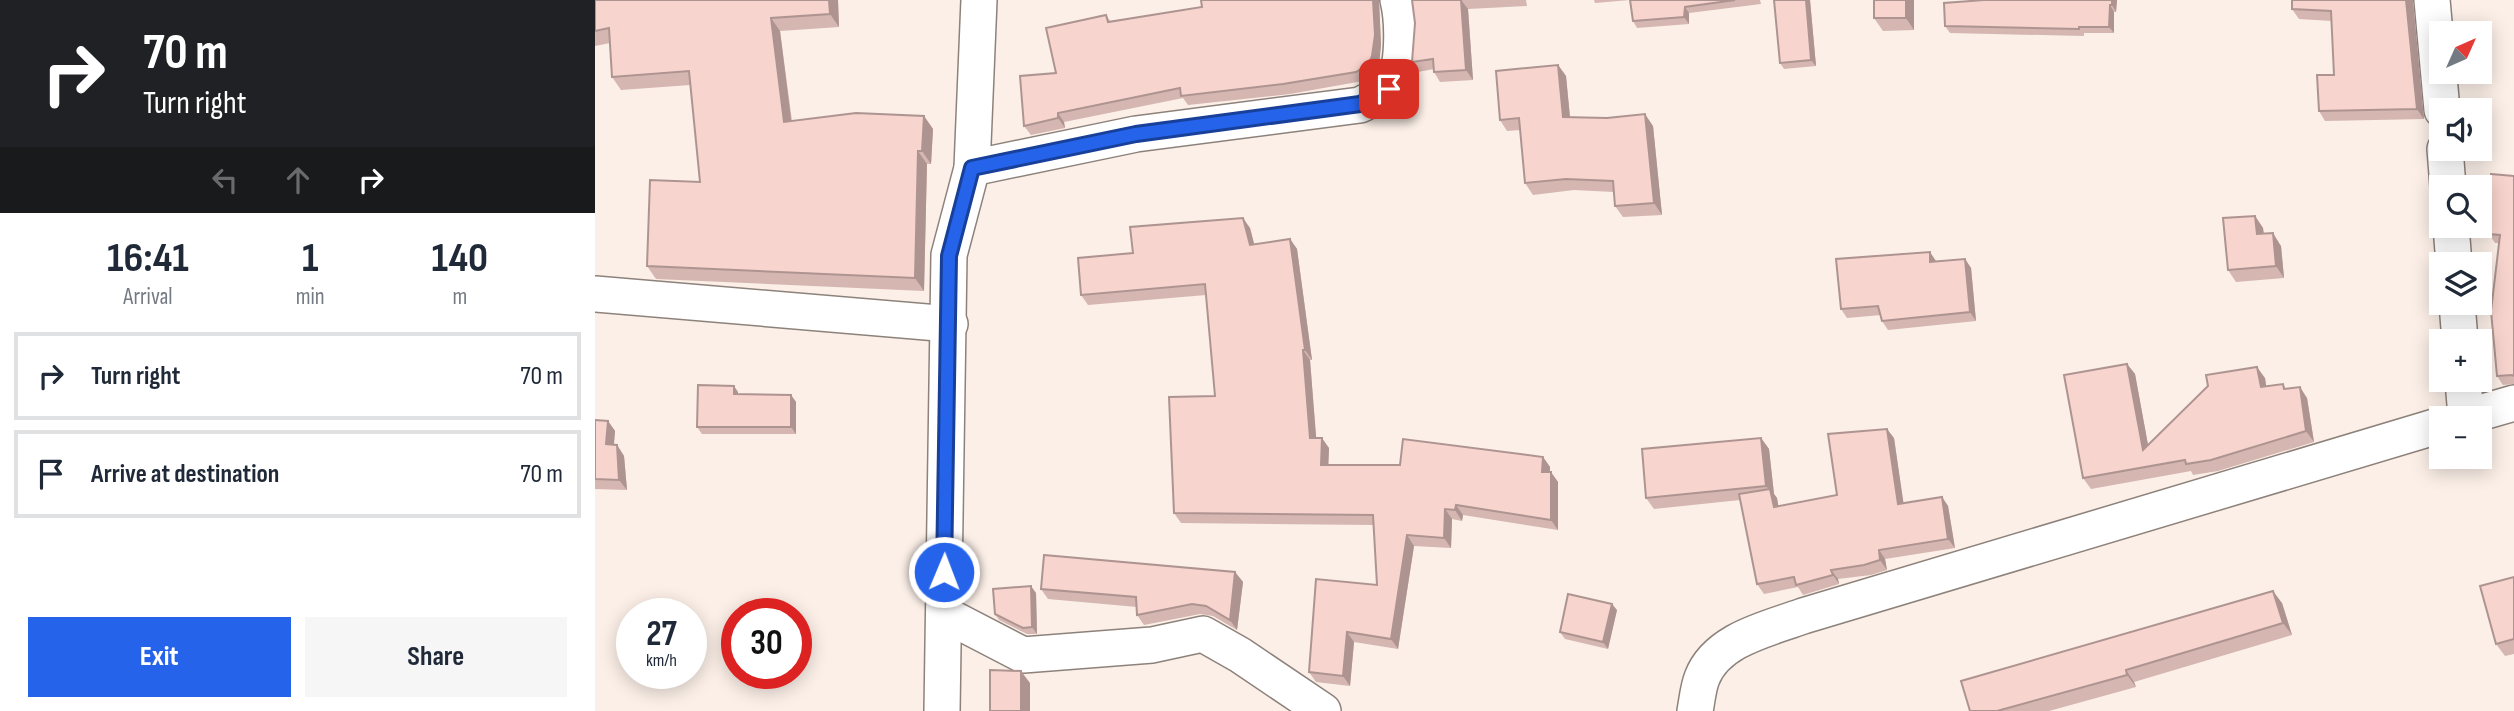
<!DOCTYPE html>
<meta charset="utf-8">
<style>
:root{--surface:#fff;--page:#f6f6f7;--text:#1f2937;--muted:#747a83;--line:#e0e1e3;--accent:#2563eb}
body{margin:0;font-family:"Sofia Sans Condensed",sans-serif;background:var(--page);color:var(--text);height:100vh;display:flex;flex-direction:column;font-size:26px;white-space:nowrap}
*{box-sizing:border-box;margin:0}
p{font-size:23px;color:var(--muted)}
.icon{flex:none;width:38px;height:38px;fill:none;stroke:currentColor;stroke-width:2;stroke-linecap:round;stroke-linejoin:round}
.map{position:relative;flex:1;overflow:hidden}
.details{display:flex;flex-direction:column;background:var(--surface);width:595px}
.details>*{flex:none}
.guide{background:#202124;color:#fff;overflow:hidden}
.needle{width:46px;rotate:45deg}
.fabs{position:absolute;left:1834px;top:21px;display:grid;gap:14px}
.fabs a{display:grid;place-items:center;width:63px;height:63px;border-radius:0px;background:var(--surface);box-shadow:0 4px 18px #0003;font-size:35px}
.speed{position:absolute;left:21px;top:598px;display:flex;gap:14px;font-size:35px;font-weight:700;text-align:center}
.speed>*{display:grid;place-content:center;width:91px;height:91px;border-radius:50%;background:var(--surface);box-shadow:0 4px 18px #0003;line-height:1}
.speed small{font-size:18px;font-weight:400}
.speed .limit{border:10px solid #d22;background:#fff;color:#111}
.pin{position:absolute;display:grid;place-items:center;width:60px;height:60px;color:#fff;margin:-30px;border-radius:14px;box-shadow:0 4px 10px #0006}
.me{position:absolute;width:77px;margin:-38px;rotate:1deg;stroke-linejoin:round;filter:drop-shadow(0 0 5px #0008)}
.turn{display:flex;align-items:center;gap:24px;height:147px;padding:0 28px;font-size:32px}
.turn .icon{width:91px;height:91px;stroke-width:2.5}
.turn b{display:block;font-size:49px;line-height:60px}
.lanes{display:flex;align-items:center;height:66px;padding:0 28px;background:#0003;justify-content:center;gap:35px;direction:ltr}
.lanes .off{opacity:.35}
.eta{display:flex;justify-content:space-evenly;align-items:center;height:119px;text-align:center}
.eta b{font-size:42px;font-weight:700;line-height:49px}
.primary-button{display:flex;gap:14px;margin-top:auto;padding:14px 28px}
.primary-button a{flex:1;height:80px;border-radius:0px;background:var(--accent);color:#fff;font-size:28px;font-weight:700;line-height:80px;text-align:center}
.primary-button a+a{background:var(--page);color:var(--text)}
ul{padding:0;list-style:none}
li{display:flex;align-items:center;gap:21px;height:88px;margin:0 14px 10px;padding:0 14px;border:4px solid var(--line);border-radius:0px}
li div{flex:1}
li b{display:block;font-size:26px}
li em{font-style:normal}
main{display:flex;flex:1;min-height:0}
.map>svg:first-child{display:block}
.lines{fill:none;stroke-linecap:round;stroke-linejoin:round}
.street-casing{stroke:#8d827b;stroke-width:38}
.street{stroke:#fff;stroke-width:35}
.wall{fill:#d5b6b1}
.shaded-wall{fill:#ae9490}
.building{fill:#f8d4ce;stroke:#ae9490;stroke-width:2}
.route-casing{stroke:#184099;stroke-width:18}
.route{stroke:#2563eb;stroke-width:12}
</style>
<main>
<section class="details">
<div class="guide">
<div class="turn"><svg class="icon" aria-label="right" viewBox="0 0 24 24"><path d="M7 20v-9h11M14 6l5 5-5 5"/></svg><div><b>70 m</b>Turn right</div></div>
<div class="lanes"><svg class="icon off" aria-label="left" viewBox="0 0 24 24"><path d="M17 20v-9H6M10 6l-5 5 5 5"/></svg><svg class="icon off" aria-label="ahead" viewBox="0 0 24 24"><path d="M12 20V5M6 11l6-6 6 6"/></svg><svg class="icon" aria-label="right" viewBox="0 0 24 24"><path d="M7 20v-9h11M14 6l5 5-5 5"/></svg></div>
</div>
<div class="eta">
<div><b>16:41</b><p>Arrival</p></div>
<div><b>1</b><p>min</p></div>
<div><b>140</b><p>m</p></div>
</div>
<ul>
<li><svg class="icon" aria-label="right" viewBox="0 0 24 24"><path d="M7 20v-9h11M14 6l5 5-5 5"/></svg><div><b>Turn right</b></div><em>70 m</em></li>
<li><svg class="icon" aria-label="arrive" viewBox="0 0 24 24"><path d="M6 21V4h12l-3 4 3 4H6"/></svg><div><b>Arrive at destination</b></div><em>70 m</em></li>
</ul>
<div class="primary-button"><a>Exit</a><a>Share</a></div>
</section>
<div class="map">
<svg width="1919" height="711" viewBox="0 0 1919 711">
<rect width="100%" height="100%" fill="#fbefe7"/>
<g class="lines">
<defs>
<g id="street">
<polyline points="1837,0 1847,110"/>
<polyline points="1850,149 1853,187"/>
<path d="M377,168L541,134L765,105C774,100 788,95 795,88C810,72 808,20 803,0"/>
<polyline points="1856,226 1859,264"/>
<polyline points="0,294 355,324"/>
<polyline points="1862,303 1865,341"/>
<polyline points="1868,380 1871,417"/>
<polyline points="1867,418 1919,403"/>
<polyline points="349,614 428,655 557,645 608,634 645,655 728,711"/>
<polyline points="347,711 354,255 377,168 384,0"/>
<path d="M1100,711C1102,701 1103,688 1107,678C1122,639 1173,629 1208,616L1846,425"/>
</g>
</defs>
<use href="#street" class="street-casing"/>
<use href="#street" class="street"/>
</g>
<g class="wall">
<polygon points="0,0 243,0 244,27 185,31 197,121 329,116 338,129 336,164 332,164 329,291 61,279 52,266 105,182 95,85 26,90 17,77 15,43 0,46"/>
<polygon points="606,0 784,0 786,45 784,65 780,75 768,81 695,94 593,105 588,98 469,122 470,128 436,135 429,126 461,73 511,15 516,22 607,7"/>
<polygon points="817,0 931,0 932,6 873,9 878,80 845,82 839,72 839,69 823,72 817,62 820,23"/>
<polygon points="999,0 1035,0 1000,3"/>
<polygon points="1035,0 1165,0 1166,4 1094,13 1094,24 1042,28 1038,21"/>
<polygon points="1179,0 1215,0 1221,66 1189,69 1185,63"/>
<polygon points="1319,0 1319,30 1288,31 1279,18"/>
<polygon points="1522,0 1521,12 1519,12 1519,33 1489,33 1489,36 1355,33 1350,26"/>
<polygon points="1697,0 1818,0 1829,119 1730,121 1724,111 1739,75 1737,21 1704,19 1697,9"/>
<polygon points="963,65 971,76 975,117 1058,126 1067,215 1028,217 1020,206 1019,192 979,190 938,195 930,183 925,130 912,131 905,120"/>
<polygon points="1919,176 1919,384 1908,385 1902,376 1904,243 1900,243 1894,234"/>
<polygon points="1660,216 1668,228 1669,234 1686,246 1689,278 1641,282 1633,270"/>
<polygon points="655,228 659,244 695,239 702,249 717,360 715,360 721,438 734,448 733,465 805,465 948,457 955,467 955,472 963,482 963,530 868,515 867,521 857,519 856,548 819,546 803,649 759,642 755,686 721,682 714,672 782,585 779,525 586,523 579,513 620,396 611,295 493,305 486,295 538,253"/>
<polygon points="1370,259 1376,268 1381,321 1293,330 1287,321 1286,315 1252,318 1246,309 1341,261"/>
<polygon points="1532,364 1540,374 1553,445 1670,378 1671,386 1688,384 1691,389 1712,398 1719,442 1623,471 1598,475 1596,471 1496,489 1488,478"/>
<polygon points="139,386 143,394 196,395 201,402 201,434 107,434 102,427"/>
<polygon points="0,420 13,421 20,431 19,445 22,445 29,456 32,490 0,489"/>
<polygon points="1166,438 1174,449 1179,494 1182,498 1183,506 1242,495 1299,438 1308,503 1347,497 1353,506 1360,548 1290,559 1292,570 1276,575 1243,579 1244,584 1208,595 1203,587 1169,594 1162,584 1145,500 1059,509 1051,498"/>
<polygon points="640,572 648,582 642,630 618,616 605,614 549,625 542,615 542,607 453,599 446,589"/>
<polygon points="1919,577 1919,654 1910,656 1901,644"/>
<polygon points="441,593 442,634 432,634 404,620 400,614"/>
<polygon points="1687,603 1697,635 1539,682 1541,687 1454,711 1375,711"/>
<polygon points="1022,610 1013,649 970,639 965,632"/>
</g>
<g class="shaded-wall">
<polygon points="234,0 243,0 244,27 235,14"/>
<polygon points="778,0 784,0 786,45 784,65 780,75 773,65"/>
<polygon points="866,0 873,9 878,80 871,70"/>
<polygon points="1211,0 1215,0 1221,66 1216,60"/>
<polygon points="1311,0 1319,0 1319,30 1311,18"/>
<polygon points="1517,0 1522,0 1521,12 1517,5"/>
<polygon points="1811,0 1818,0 1829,119 1822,109"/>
<polygon points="1515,5 1519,12 1519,33 1514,27"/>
<polygon points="1090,7 1094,13 1094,24 1089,17"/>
<polygon points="176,18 185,31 198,135 189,122"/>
<polygon points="963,65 971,76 976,128 968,117"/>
<polygon points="463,113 469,122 470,128 463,118"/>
<polygon points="1050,114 1058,126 1067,215 1059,203"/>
<polygon points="329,116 338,129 336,164 327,151"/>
<polygon points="323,151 332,164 329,291 320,278"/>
<polygon points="1660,216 1668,228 1670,247 1662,234"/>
<polygon points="648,218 655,228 662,255 655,245"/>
<polygon points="1678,233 1686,246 1689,278 1681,266"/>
<polygon points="695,239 702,249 717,360 710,350"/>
<polygon points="1335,252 1341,261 1342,270 1335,262"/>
<polygon points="1370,259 1376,268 1381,321 1375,312"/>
<polygon points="708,350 715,360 722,448 715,438"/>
<polygon points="1532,364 1540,374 1556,461 1548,450"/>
<polygon points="1662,367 1670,378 1673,398 1666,387"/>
<polygon points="139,386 143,392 143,400 139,394"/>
<polygon points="1705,387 1712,398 1719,442 1711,431"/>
<polygon points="196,395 201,402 201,434 196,427"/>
<polygon points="13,421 20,431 18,454 11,444"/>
<polygon points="1292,429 1299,438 1310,513 1303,504"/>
<polygon points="727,438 734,448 733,475 726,465"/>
<polygon points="1166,438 1174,449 1179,494 1182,498 1185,516 1179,507 1176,492 1171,486"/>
<polygon points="22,445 29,456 32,490 24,480"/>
<polygon points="948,457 955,467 954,482 947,472"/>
<polygon points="956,472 963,482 963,530 956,520"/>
<polygon points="1347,497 1353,506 1360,548 1353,539"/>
<polygon points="861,505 868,515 867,521 860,510"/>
<polygon points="850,509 857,519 856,548 849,538"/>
<polygon points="812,535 819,546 803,649 796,639"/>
<polygon points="1284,550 1290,559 1292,570 1285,560"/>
<polygon points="1236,570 1243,579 1244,584 1238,575"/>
<polygon points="640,572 648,582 642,630 635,620"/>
<polygon points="436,586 441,593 442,634 437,627"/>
<polygon points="1678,591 1687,603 1697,635 1688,623"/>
<polygon points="1017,604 1022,610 1013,649 1008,642"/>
<polygon points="752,632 759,642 755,686 748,676"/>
<polygon points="1531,670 1539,682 1541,687 1532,675"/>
<polygon points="426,671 435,683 435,711 426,711"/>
</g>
<g class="building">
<polygon points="0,0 234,0 235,14 176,18 189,122 261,113 329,116 327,151 323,151 320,278 52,266 55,180 105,182 94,71 17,77 14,28 0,31"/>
<polygon points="606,0 778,0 780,35 777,56 773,65 761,72 688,84 586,96 585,88 463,113 463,118 429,126 425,76 461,73 451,28 511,15 513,22 607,7"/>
<polygon points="817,0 866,0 871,70 839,72 838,59 817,62 820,23"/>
<polygon points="1035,0 1140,0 1090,7 1089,17 1038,21"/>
<polygon points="1179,0 1211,0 1216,60 1185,63"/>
<rect x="1279" y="0" width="32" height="18"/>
<polygon points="1389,0 1517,0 1517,5 1515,5 1514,27 1484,27 1484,29 1350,26 1349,3"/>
<polygon points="1697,0 1811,0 1822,109 1724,111 1722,75 1739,75 1736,11 1697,9"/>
<polygon points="963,65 968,117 1012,118 1050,114 1059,203 1020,206 1018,181 971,179 930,183 924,118 905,120 901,71"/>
<polygon points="1896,174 1919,176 1919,376 1917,375 1902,376 1896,311 1905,235 1894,234"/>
<polygon points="1660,216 1662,234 1678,233 1681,266 1633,270 1628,218"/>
<polygon points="648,218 655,245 695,239 710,350 708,350 715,438 727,438 726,465 805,465 808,439 948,457 947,472 956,472 956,520 861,505 860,510 850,509 849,538 812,535 796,639 752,632 748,676 714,672 721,579 782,585 778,515 579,513 574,397 620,396 610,284 486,295 483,258 538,253 535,227"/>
<polygon points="1335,252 1335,262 1370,259 1375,312 1287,321 1283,306 1246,309 1241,259"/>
<polygon points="1532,364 1548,450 1613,386 1611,375 1662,367 1666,387 1688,384 1689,389 1705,387 1711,431 1616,460 1591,464 1590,460 1488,478 1469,375"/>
<polygon points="103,385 139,386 139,394 196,395 196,427 102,427"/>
<polygon points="0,420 13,421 11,444 22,445 24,480 0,479"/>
<polygon points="1292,429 1303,504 1347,497 1353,539 1284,550 1285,560 1269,565 1236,570 1238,575 1201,585 1199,577 1162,584 1144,494 1175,489 1179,507 1242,495 1233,434"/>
<polygon points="1166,438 1171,486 1051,498 1047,449"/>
<polygon points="449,555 640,572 635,620 611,606 597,604 542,615 541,597 446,589"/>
<polygon points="1919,577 1919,639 1901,644 1885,586"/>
<polygon points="436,586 437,627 428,628 400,614 398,589"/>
<polygon points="1678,591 1688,623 1531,670 1532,675 1402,711 1375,711 1366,681"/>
<polygon points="973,594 1017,604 1008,642 965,632"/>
<polygon points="395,670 426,671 426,711 395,711"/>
</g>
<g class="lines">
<defs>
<polyline id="route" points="349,572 354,256 377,168 541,134 765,104 794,89"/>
</defs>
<use href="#route" class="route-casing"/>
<use href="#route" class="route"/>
</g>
</svg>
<div class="fabs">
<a><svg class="needle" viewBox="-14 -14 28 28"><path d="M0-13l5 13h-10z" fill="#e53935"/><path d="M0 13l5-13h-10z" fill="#747a83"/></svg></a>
<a><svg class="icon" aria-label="sound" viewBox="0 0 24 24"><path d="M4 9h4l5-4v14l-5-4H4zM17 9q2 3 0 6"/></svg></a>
<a><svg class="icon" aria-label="search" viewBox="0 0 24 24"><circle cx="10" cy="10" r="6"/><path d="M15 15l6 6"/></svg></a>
<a><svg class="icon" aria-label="layers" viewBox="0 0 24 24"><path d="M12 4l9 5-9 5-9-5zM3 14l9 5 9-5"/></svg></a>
<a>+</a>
<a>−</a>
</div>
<div class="speed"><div>27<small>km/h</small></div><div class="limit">30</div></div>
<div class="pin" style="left:794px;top:89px;background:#d93025"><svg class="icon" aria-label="arrive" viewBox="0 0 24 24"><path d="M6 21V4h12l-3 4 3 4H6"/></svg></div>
<svg class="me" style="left:349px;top:572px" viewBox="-20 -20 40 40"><circle r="17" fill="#2563eb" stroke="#fff" stroke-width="3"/><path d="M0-11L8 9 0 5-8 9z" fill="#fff"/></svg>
</div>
</main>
